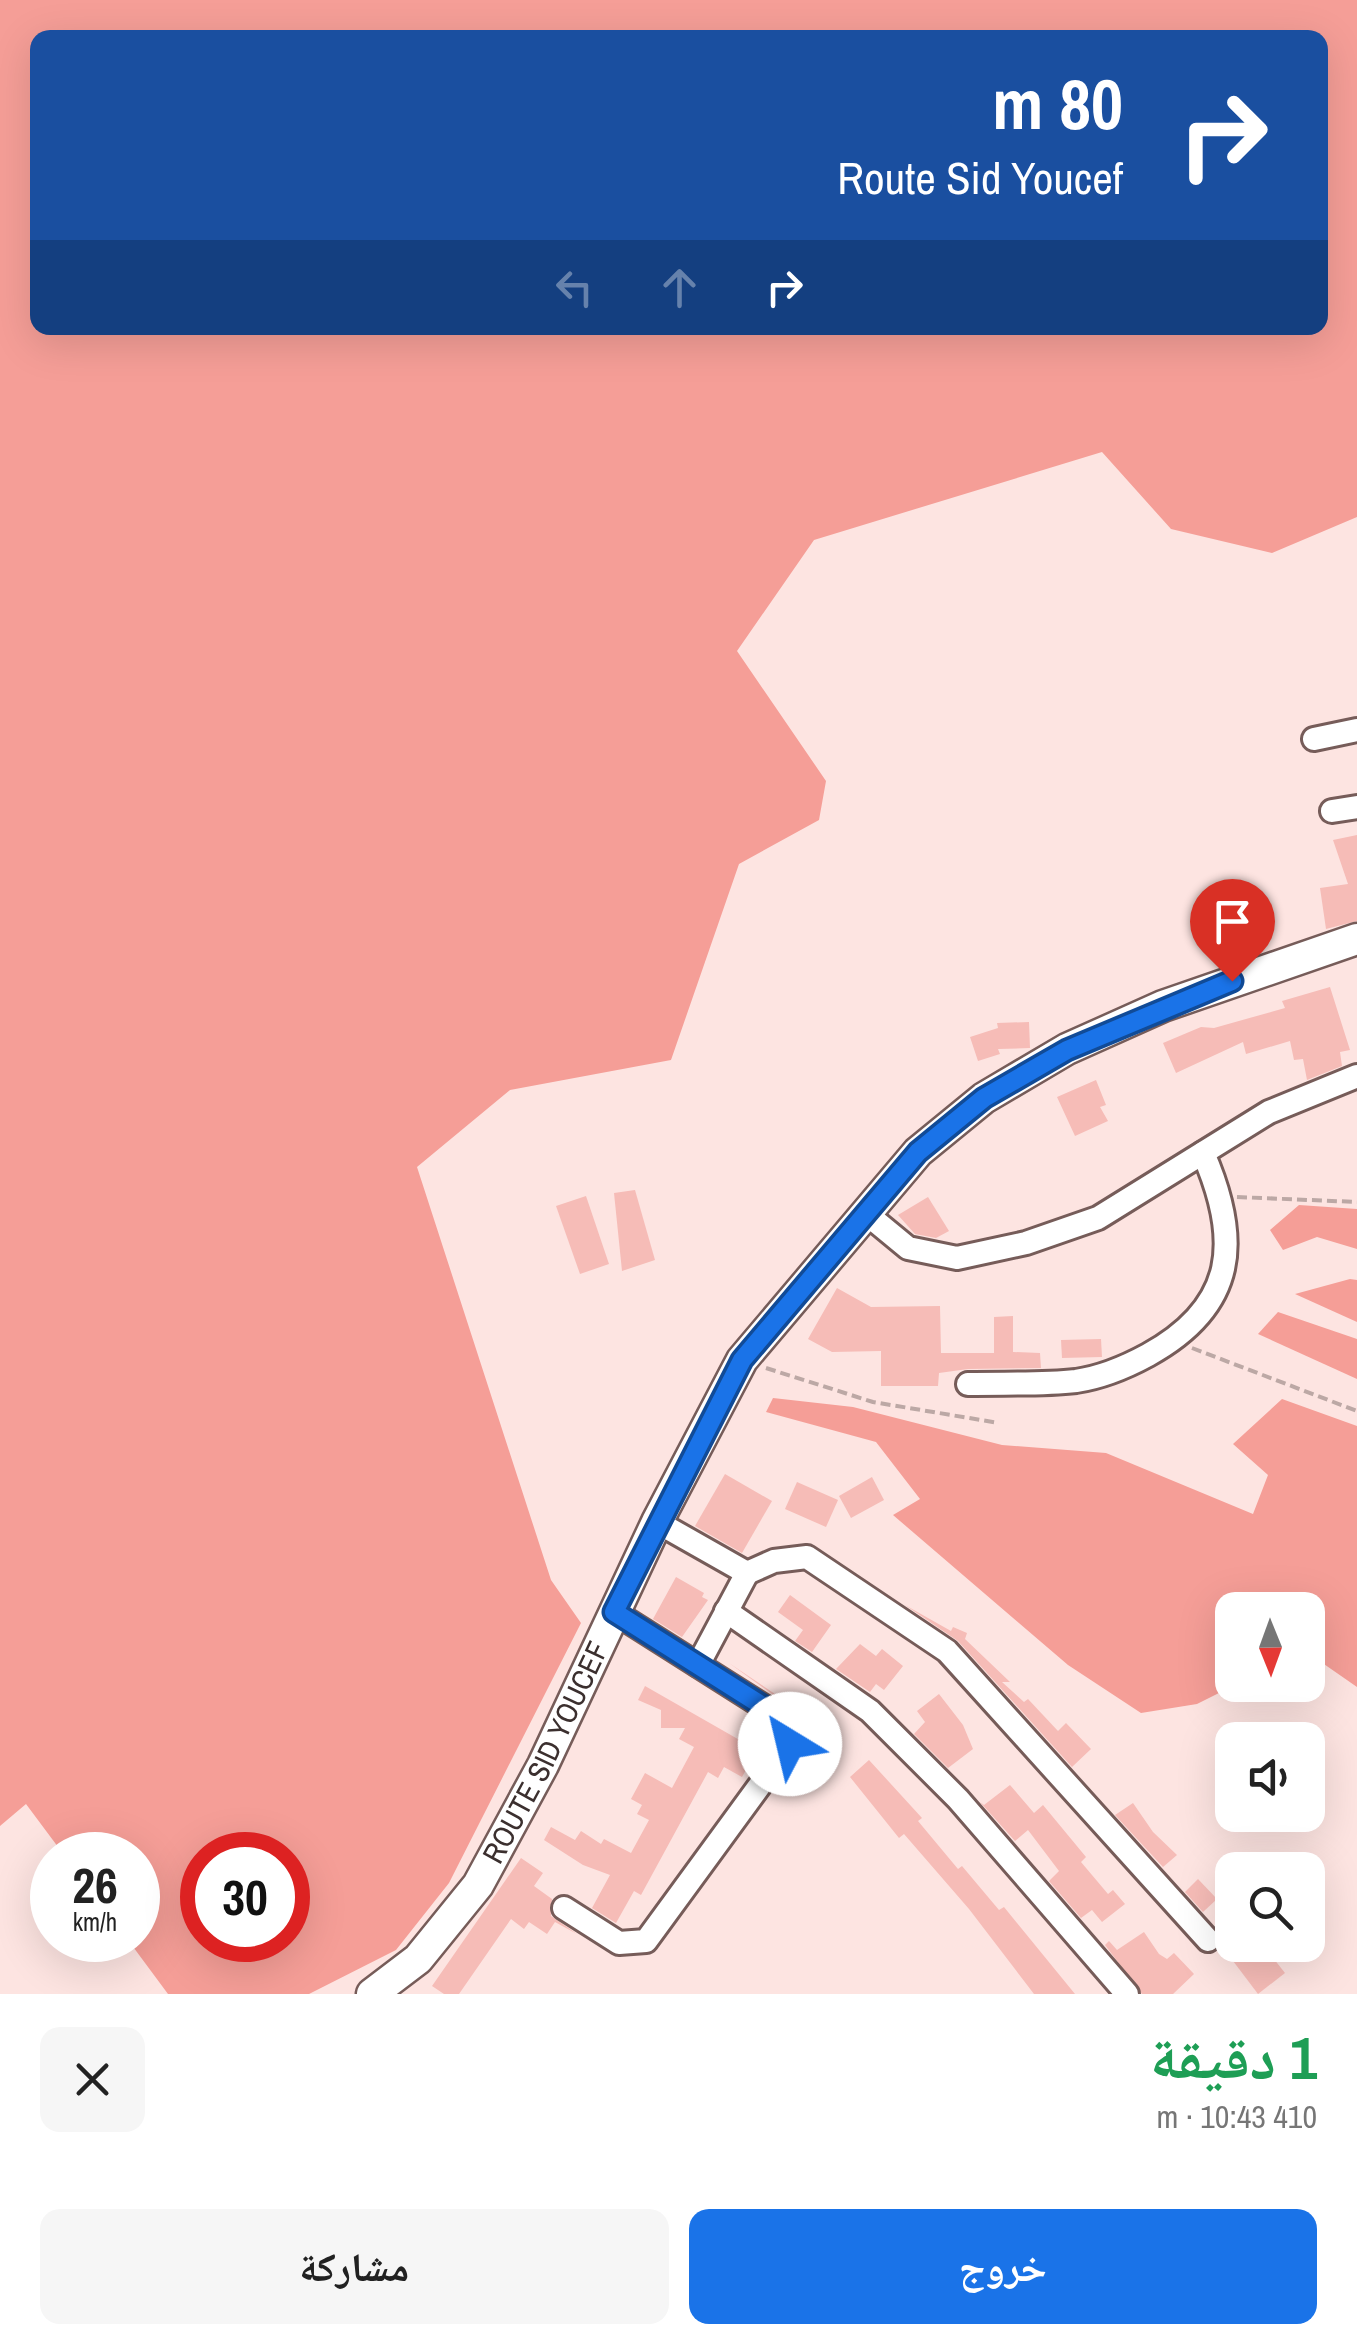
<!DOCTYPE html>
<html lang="ar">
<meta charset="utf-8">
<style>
:root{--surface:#fff;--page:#f6f6f6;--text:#222;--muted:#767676;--accent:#1a73e8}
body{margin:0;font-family:"Archivo Narrow","Noto Naskh Arabic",sans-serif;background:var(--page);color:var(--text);direction:rtl;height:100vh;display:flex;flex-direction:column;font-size:38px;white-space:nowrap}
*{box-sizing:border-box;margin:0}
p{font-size:32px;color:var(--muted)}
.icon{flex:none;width:55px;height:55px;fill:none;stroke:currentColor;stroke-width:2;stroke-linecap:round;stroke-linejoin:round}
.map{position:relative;height:1994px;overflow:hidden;direction:ltr}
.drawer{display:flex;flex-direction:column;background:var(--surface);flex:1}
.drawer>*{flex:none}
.banner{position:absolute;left:30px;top:30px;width:1298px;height:305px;border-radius:20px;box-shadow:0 10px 40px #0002;direction:rtl;background:#1a4fa0;color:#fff;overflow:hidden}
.needle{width:65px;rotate:179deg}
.controls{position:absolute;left:1215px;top:1592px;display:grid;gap:20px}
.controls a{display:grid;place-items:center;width:110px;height:110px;border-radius:20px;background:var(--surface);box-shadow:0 10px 40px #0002;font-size:50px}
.speed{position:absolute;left:30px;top:1832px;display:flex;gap:20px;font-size:50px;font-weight:700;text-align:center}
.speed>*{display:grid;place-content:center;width:130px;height:130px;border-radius:50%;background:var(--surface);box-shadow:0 10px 40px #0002;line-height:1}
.speed small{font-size:25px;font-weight:400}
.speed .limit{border:15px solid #d22;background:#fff;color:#111}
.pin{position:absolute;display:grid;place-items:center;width:85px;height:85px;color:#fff;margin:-102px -42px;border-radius:50% 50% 50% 0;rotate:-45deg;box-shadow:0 0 10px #0007}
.pin .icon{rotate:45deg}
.me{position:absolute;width:110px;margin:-55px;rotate:324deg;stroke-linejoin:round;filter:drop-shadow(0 0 8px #0008)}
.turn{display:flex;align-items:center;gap:35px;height:210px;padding:0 40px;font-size:45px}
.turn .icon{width:130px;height:130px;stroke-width:2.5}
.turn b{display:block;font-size:70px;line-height:85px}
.lanes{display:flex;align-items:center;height:95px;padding:0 40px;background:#0003;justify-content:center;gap:50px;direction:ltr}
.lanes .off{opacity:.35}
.round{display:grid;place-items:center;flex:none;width:105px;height:105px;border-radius:20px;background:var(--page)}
.headline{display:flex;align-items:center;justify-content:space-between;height:170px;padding:0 40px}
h1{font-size:60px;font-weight:800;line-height:75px;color:#1e9e55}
.primary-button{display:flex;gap:20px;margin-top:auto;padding:20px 40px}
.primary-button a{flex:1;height:115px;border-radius:20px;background:var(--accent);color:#fff;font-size:40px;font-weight:800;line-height:115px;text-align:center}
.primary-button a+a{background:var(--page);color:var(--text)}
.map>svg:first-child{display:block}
.green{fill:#f59e97;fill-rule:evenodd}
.building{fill:#f6bcb7}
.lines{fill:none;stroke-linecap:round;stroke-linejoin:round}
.minor-casing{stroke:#765c59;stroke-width:28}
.major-casing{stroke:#765c59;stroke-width:35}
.path{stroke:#bca8a5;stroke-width:4;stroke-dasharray:10 5;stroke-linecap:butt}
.minor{stroke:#fff;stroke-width:22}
.major{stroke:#fff;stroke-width:30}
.route-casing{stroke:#114b97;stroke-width:25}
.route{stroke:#1a73e8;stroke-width:18}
.labels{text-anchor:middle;stroke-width:9;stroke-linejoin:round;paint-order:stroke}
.street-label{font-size:30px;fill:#3b2f2e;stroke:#fdf6f5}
</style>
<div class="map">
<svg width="1357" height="1994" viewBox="0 0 1357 1994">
<rect width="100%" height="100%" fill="#fde4e1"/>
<g class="green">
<path d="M0,0H1357V517L1272,553L1171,529L1102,452L814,540L737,651L826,781L819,820L739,864L671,1060L510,1090L417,1167L551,1580L581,1623L449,1883L396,1950L309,1994H168L128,1940H138V1855H64L26,1804L0,1826ZM38,38H1320V328H38ZM288,1855V1940H202V1855Z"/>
<polygon points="1299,1205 1357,1209 1357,1249 1317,1237 1283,1250 1270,1230"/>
<polygon points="1350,1279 1357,1280 1357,1322 1295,1294"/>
<polygon points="1278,1312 1357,1339 1357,1379 1258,1334"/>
<polygon points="773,1398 853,1407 1002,1445 1106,1453 1253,1514 1268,1475 1233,1444 1282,1399 1357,1426 1357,1687 1308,1653 1308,1610 1232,1610 1235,1685 1197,1704 1141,1713 1068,1665 893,1515 920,1499 876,1442 766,1412"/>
</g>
<g class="building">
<polygon points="1357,835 1357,921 1326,929 1320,888 1348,884 1333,840"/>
<polygon points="1330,987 1350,1050 1340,1052 1342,1066 1307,1080 1303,1059 1294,1060 1290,1041 1246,1054 1243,1042 1176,1073 1163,1043 1201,1027 1214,1028 1285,1008 1282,1001"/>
<polygon points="1029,1022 1030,1048 998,1049 1000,1054 978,1061 970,1037 998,1028 997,1023"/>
<polygon points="1096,1080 1106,1105 1100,1107 1108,1121 1075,1136 1057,1097"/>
<polygon points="635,1190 655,1260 622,1271 614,1193"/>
<polygon points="586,1196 609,1264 580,1274 556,1206"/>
<polygon points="928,1197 949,1231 936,1238 915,1234 898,1215"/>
<polygon points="837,1288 871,1307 940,1306 941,1353 994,1353 994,1317 1013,1316 1013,1352 1040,1353 1041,1368 968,1369 939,1373 938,1386 881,1386 881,1351 832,1352 808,1339"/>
<polygon points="1101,1339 1102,1357 1062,1358 1061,1340"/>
<polygon points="725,1474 772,1501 742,1553 695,1526"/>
<polygon points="872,1477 884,1500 851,1518 839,1496"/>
<polygon points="797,1482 838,1500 826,1527 785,1509"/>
<polygon points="676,1577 704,1593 702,1597 708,1600 682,1637 653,1619"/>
<polygon points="790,1595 831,1625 812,1652 795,1641 803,1630 778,1612"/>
<polygon points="905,1605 951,1631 953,1627 967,1633 965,1639 1010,1682 1002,1682 1024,1702 1028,1699 1058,1731 1066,1723 1091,1749 1072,1767 958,1641"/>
<polygon points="860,1644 876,1656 882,1649 903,1666 884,1690 876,1684 870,1692 836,1669"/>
<polygon points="729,1663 830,1731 811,1756 803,1750 800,1714"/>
<polygon points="645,1686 757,1750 742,1777 724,1767 718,1778 708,1772 641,1895 634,1891 616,1923 592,1908 610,1875 583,1865 544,1840 551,1827 575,1840 581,1831 601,1844 604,1839 631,1853 649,1820 637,1814 642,1805 631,1799 645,1773 672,1788 694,1747 679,1739 685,1728 661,1728 661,1710 638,1700"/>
<polygon points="939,1694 963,1725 973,1749 948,1768 914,1734 925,1722 917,1711"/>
<polygon points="869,1760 922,1818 918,1821 958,1869 962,1866 999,1910 1004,1907 1075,1994 1034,1994 969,1909 904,1834 899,1838 850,1777"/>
<polygon points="1010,1785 1034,1813 1043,1805 1086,1857 1081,1862 1108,1894 1113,1890 1125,1904 1102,1922 1092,1910 1081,1918 1049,1881 1059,1871 1028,1830 1015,1841 980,1802 984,1805"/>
<polygon points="1133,1803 1153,1832 1177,1855 1163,1867 1115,1815"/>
<polygon points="521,1858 543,1873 534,1886 552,1899 551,1916 577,1934 555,1922 547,1934 529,1922 524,1929 511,1919 459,1994 444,1994 432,1986"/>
<polygon points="1198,1879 1217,1899 1203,1912 1185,1892"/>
<polygon points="1144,1932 1159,1954 1167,1959 1174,1953 1194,1974 1173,1994 1142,1994 1105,1945 1109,1941 1117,1950"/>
<polygon points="1238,1945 1263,1945 1285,1973 1258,1994 1227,1953"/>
</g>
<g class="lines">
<defs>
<g id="minor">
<polyline points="1314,739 1357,730"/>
<polyline points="1332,811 1357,807"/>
<polyline points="868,1215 908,1248 957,1258 1026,1243 1098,1218 1269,1112 1357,1076"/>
<path d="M968,1384C1004,1383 1041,1385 1076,1381C1103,1377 1126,1367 1148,1355C1237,1306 1241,1240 1203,1153"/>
<polyline points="657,1522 747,1573 774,1561 807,1557 947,1651 1208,1940"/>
<polyline points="726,1611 870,1711 958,1799 1127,1994"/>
<polyline points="698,1665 747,1573"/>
<polyline points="564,1908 619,1943 646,1941 790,1744 788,1722 614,1612"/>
</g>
<g id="major">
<path id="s1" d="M372,1994L418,1959L478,1885L543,1765L657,1522L742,1360L918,1152L984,1098L1067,1049L1163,1006L1357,939"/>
</g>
</defs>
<use href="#minor" class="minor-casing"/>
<use href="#major" class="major-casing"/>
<g class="path">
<polyline points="1237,1197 1357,1202"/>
<polyline points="1192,1348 1357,1411"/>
<polyline points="766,1368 873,1402 999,1423"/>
</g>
<use href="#minor" class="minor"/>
<use href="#major" class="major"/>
</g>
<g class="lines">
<defs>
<polyline id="route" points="790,1744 788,1722 614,1612 742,1360 918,1152 984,1098 1067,1050 1232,981"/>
</defs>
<use href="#route" class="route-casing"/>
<use href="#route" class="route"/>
</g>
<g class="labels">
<g class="street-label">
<text dy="10" stroke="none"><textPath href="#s1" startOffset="302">ROUTE SID YOUCEF</textPath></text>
</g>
</g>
</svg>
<div class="controls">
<a><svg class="needle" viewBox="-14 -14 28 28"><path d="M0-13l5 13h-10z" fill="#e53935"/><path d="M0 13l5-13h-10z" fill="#767676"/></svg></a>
<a><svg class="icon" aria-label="sound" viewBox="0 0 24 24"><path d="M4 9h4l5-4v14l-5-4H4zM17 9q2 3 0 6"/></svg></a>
<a><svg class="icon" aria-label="search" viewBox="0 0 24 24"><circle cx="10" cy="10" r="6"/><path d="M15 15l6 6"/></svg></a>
</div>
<div class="speed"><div>26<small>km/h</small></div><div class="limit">30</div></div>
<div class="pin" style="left:1232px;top:981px;background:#d93025"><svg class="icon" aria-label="arrive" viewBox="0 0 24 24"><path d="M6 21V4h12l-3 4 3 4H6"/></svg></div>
<svg class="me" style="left:790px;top:1744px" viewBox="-20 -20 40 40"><circle r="19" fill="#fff"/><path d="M0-13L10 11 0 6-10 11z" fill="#1a73e8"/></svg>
<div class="banner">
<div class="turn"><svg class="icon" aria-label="right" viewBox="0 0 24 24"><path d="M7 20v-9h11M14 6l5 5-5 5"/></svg><div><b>80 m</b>Route Sid Youcef</div></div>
<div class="lanes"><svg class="icon off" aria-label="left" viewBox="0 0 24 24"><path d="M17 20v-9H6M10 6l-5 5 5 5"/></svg><svg class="icon off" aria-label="ahead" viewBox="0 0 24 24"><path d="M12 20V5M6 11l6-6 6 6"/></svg><svg class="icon" aria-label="right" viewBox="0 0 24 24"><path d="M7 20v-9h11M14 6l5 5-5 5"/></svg></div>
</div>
</div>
<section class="drawer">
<div class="headline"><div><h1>1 دقيقة</h1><p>410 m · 10:43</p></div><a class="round"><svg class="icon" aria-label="close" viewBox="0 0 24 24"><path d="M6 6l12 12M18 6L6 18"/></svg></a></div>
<div class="primary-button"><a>خروج</a><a>مشاركة</a></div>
</section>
